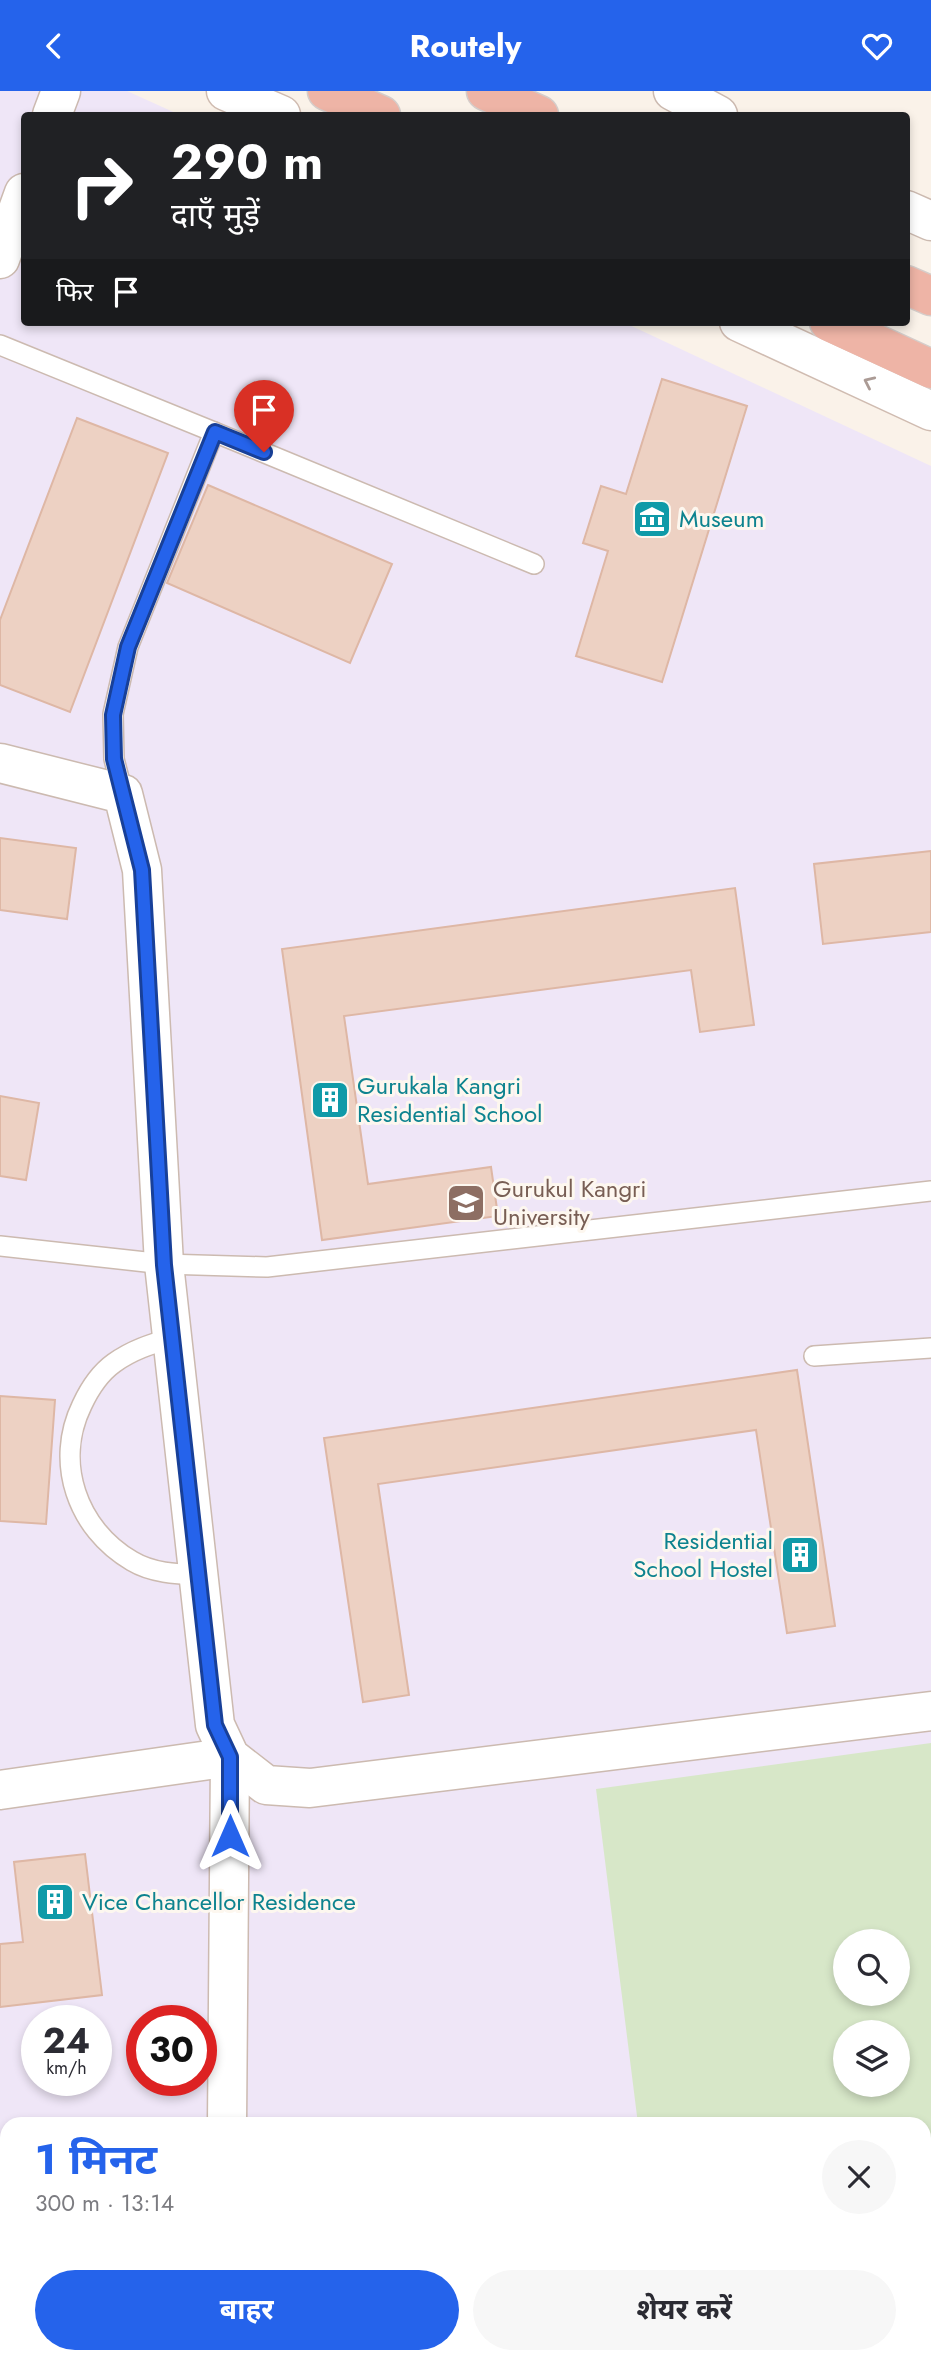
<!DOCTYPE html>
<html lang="hi">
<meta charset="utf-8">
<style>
:root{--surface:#fff;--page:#f7f7f7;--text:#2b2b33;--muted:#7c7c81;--accent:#2563eb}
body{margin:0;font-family:Jost,"Noto Sans Devanagari",sans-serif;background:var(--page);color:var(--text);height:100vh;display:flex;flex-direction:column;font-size:26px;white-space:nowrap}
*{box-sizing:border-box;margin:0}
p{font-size:23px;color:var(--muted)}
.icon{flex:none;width:38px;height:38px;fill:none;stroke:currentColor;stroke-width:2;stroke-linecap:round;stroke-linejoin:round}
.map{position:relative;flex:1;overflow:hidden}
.drawer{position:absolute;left:0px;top:2026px;width:931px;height:247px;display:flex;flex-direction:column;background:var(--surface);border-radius:21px 21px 0 0;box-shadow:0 4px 10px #0003}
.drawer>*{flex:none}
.hud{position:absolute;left:21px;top:21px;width:889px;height:214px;border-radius:7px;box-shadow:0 4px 10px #0003;background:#202124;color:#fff;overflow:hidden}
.fabs{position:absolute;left:833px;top:1838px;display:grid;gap:14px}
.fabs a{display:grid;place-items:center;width:77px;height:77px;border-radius:50%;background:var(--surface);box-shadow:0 4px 10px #0003;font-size:35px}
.speed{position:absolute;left:21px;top:1914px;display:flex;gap:14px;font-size:35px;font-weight:700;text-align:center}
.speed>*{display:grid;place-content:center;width:91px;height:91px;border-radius:50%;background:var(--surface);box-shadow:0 4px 10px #0003;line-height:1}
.speed small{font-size:18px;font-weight:400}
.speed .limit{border:10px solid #d22;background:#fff;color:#111}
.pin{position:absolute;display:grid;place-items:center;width:60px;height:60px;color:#fff;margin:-72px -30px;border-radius:50% 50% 50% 0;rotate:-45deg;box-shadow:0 0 7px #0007}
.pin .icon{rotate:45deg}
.me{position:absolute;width:77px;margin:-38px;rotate:0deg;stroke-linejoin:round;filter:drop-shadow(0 0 5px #0008)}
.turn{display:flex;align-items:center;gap:24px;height:147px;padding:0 35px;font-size:32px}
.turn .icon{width:91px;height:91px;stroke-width:2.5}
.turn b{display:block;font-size:49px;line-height:60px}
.then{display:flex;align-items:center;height:66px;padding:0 35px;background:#0003;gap:14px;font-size:26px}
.round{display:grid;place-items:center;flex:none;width:74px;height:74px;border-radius:37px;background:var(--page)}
.head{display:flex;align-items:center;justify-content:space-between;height:119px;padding:0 35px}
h1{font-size:42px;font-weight:700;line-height:52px;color:var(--accent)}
.cta{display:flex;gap:14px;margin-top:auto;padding:14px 35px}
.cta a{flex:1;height:80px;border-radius:42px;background:var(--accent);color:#fff;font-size:28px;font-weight:700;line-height:80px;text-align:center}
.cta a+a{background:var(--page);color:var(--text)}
header{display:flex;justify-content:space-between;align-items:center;height:91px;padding:0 35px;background:var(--accent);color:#fff;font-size:32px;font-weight:700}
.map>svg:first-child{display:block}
.education{fill:#efe6f7;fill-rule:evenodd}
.green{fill:#d7e7c8;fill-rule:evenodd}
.building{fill:#edd1c3;stroke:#deb7a5;stroke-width:2}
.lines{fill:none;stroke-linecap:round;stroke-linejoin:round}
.lane-casing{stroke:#ccbab0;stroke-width:22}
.street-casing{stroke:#ccbab0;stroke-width:41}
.secondary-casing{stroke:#d0bcb1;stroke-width:41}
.highway-casing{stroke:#d5cdca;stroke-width:41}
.lane{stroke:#fff;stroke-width:19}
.street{stroke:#fff;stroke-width:38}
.secondary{stroke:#fff;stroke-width:38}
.highway{stroke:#eeb4a6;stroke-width:38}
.oneway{stroke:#ab9b95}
.route-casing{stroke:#184099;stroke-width:18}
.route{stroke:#2563eb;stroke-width:12}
.labels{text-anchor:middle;stroke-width:6;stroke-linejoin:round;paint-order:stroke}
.culture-label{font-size:24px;fill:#0d838f;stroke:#fdf7ef;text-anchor:start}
.education-label{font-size:24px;fill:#785e54;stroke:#fdf7ef;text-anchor:start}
</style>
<header><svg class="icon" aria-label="back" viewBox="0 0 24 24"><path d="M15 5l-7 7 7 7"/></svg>Routely<svg class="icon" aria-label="heart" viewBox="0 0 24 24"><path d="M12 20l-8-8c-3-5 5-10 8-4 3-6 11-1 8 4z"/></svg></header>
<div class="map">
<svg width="931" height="2273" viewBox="0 0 931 2273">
<rect width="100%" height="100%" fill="#faf2e9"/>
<path class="education" d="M0,0H127L180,24H24V231H623L931,375V2273H0ZM845,1850H898V1902H845ZM37,1930H96V1990H37ZM142,1930H201V1990H142ZM845,1941H898V1993H845ZM7,2034H924V2266H7Z"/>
<path class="green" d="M931,1652V2273H668L667,2266H924V2034L638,2033L596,1698ZM845,1850H898V1902H845ZM845,1941H898V1993H845Z"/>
<g class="building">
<polygon points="662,288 747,315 662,591 576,565 608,460 583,452 601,395 626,403"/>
<polygon points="77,327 168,362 70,621 0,594 0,529"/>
<polygon points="208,394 392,473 350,572 167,492"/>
<polygon points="0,747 76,757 67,828 0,819"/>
<polygon points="931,760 931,841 823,853 814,773"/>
<polygon points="735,797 754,934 700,941 691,879 344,925 368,1093 491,1076 498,1125 322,1149 282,858"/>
<polygon points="0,1005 39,1012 26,1089 0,1085"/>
<polygon points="797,1279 835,1535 787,1542 756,1339 378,1393 409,1604 363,1611 324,1347"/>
<polygon points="0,1305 55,1309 46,1433 0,1430"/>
<polygon points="85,1763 102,1904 0,1916 0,1853 23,1851 14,1771"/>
</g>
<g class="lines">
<defs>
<g id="lane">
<polyline points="0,254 214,341 128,556 113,623 114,668 123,703"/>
<polyline points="214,341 534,473"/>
<polyline points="0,1155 164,1173 267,1176 931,1100"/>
<path d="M172,1247C151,1253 132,1259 114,1272C100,1282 89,1299 82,1314C54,1371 77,1438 132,1470C152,1482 176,1483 199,1484"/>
<polyline points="814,1265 931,1257"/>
</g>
<g id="street">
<polyline points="673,0 718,24"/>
<polyline points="52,24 61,0"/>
<polyline points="906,119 931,130"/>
<polyline points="0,168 24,102"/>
<polyline points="0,672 123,703 142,779 164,1173 215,1634 230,1666 266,1694 310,1697 931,1620"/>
<polyline points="0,1699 230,1666 227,2034"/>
<polyline points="0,2256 7,2255"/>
<polyline points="414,2266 416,2273"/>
<polyline points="221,2273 222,2266"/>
</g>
<g id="secondary">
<polyline points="226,0 281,24"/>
<polyline points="739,231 931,320"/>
</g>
<g id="highway">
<polyline points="327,0 381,24"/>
<polyline points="486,0 539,24"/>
<polyline points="906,194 931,205"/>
<polyline points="829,231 931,278"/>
</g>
</defs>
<use href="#lane" class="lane-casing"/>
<use href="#street" class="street-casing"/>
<use href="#secondary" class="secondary-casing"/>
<use href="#highway" class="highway-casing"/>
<use href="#lane" class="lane"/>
<use href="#street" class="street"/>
<use href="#secondary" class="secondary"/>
<use href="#highway" class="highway"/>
</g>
<defs><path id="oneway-chevron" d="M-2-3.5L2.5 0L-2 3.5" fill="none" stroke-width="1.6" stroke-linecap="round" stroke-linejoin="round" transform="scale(1.75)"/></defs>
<use class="oneway" href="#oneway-chevron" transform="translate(869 291) rotate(-155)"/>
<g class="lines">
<defs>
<polyline id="route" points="230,1745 230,1666 215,1634 164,1174 142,779 114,668 113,624 128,556 215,341 264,361"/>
</defs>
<use href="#route" class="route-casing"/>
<use href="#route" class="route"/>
</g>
<defs>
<symbol id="museum-square" viewBox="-11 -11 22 22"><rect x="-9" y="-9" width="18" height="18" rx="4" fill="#0f9aa8" stroke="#fdf7ef"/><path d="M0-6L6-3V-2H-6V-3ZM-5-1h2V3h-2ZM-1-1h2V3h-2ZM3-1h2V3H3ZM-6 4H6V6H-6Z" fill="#fff"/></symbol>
<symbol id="building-square" viewBox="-11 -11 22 22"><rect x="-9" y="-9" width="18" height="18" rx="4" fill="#0f9aa8" stroke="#fdf7ef"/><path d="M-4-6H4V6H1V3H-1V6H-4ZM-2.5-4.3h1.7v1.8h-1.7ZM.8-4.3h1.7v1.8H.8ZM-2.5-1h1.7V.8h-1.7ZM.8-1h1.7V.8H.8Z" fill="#fff"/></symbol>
<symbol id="university-square" viewBox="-11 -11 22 22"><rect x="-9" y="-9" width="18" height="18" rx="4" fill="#8d6e63" stroke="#fdf7ef"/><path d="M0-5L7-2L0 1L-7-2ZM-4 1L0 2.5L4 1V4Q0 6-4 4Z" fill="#fff"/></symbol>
</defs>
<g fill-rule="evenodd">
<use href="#museum-square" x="630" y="406" width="44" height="44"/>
<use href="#building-square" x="308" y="987" width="44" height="44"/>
<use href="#university-square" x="444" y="1090" width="44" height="44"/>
<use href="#building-square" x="778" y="1442" width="44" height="44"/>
<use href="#building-square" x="33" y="1789" width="44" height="44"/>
</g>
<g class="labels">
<g class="culture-label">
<text x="679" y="436">Museum</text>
<text x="357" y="1003">Gurukala Kangri<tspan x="357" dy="28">Residential School</tspan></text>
<text x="773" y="1458" text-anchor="end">Residential<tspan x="773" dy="28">School Hostel</tspan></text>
<text x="82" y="1819">Vice Chancellor Residence</text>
</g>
<g class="education-label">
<text x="493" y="1106">Gurukul Kangri<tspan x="493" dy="28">University</tspan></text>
</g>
</g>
</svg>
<div class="fabs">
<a><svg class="icon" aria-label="search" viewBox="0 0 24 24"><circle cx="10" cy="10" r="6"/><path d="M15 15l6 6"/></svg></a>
<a><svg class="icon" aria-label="layers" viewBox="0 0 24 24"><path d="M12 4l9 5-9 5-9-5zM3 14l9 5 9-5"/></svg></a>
</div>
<div class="speed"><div>24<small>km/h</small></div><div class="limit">30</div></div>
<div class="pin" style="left:264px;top:361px;background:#d93025"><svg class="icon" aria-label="arrive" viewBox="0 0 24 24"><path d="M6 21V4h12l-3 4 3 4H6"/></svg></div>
<svg class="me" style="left:230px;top:1745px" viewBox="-20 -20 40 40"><path d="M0-17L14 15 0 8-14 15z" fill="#2563eb" stroke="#fff" stroke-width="4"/></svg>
<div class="hud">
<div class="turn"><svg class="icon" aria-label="right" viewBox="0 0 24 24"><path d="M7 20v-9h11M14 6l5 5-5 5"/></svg><div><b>290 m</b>दाएँ मुड़ें</div></div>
<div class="then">फिर<svg class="icon" aria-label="arrive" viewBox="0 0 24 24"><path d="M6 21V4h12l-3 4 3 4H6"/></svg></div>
</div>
<section class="drawer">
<div class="head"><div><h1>1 मिनट</h1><p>300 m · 13:14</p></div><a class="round"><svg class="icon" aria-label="close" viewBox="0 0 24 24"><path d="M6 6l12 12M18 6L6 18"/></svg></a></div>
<div class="cta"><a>बाहर</a><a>शेयर करें</a></div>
</section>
</div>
